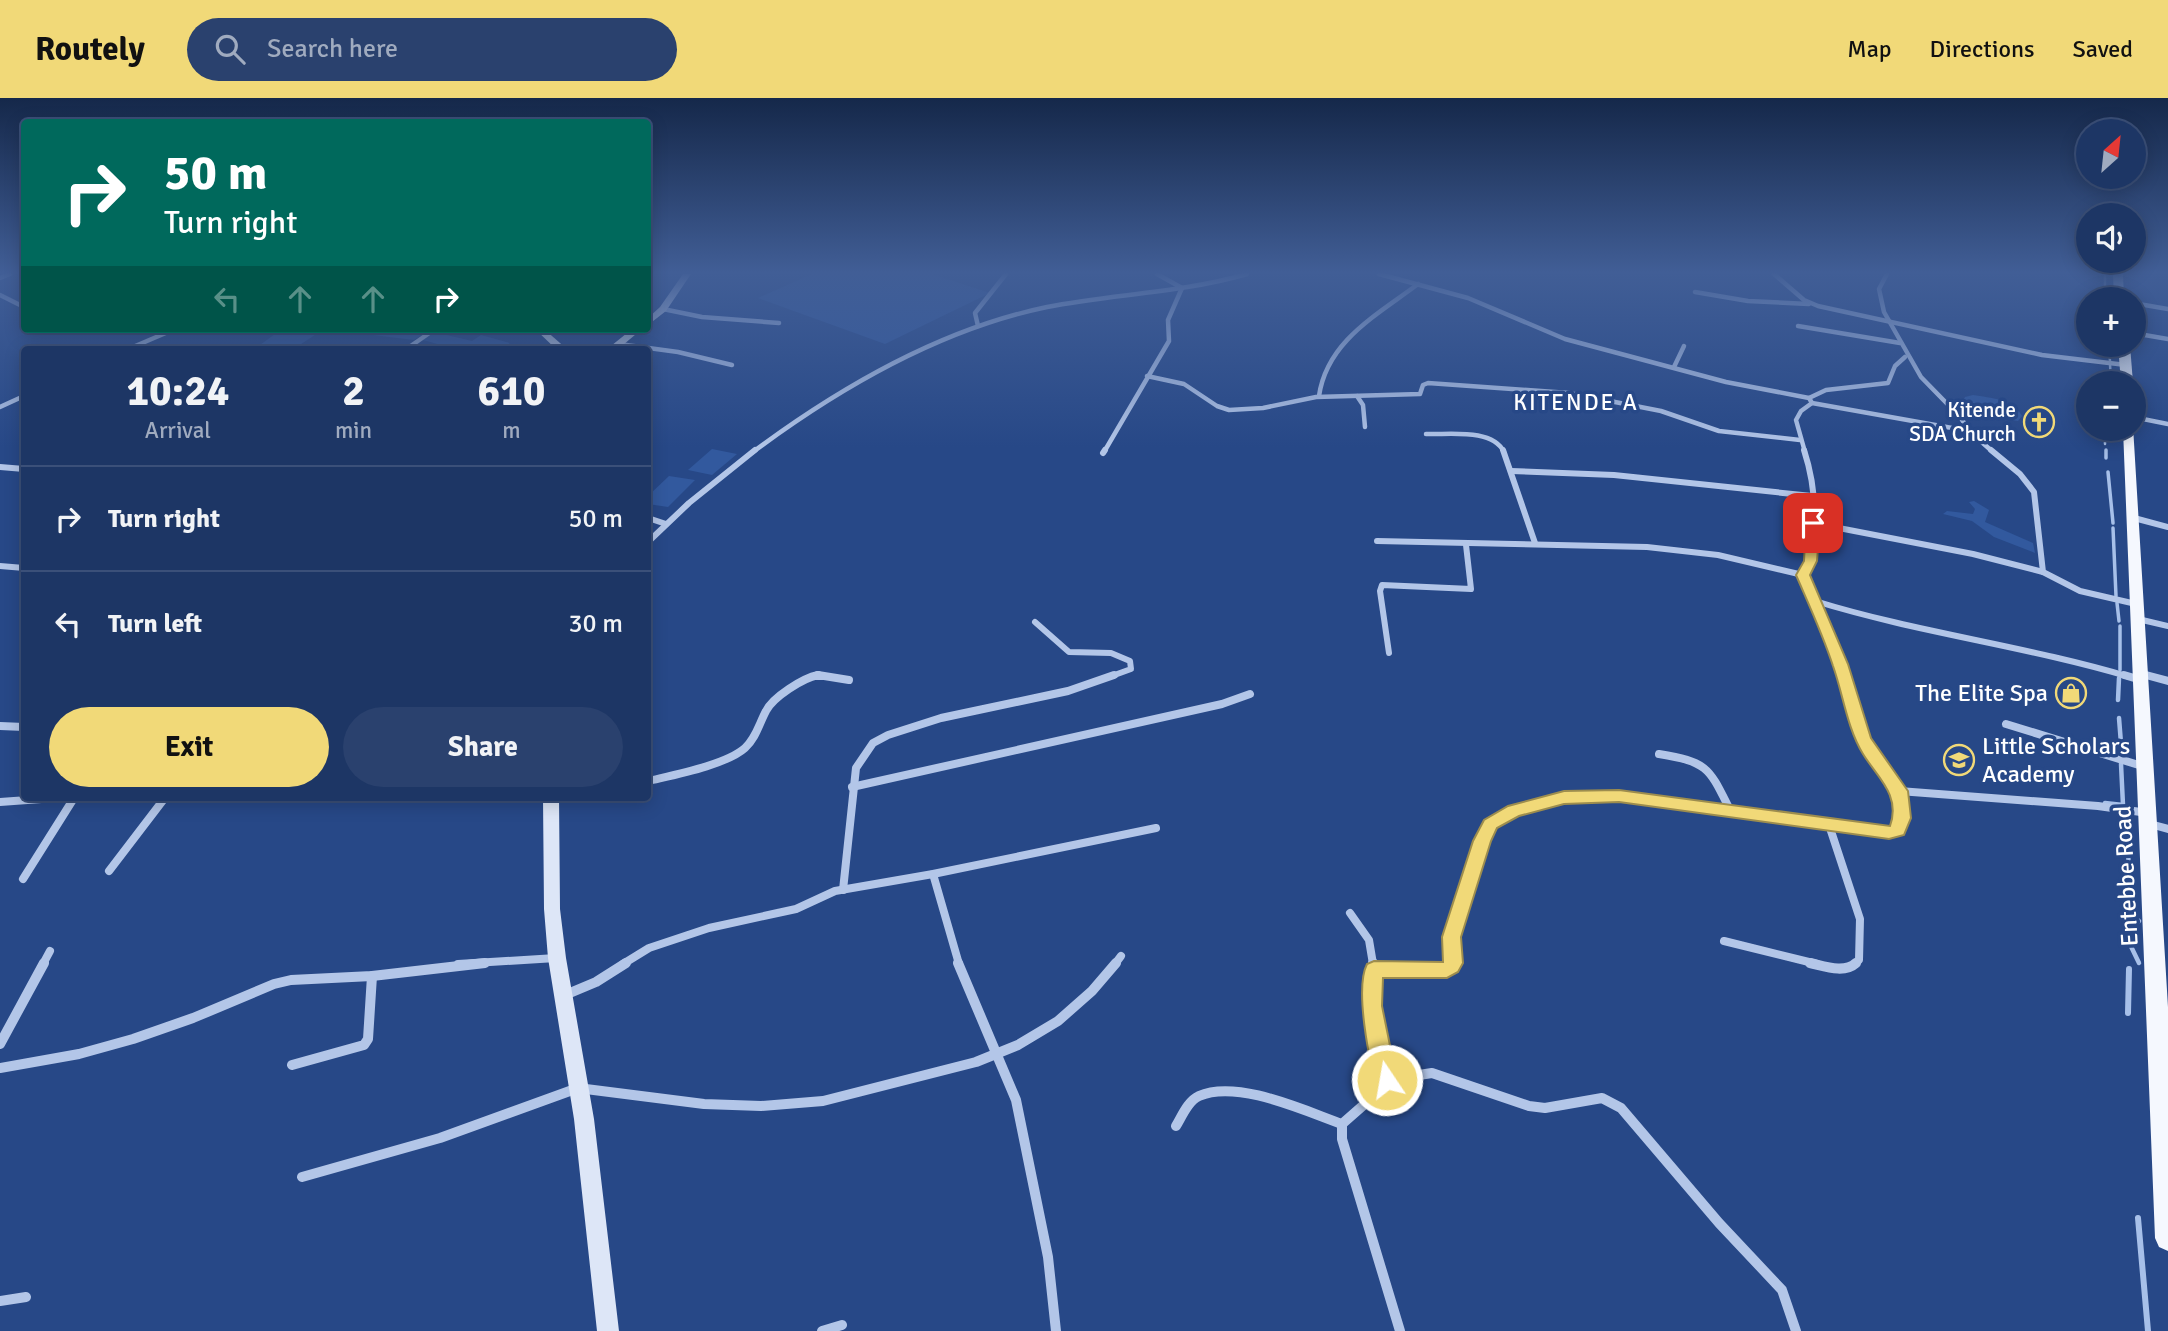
<!DOCTYPE html>
<meta charset="utf-8">
<style>
:root{--surface:#1d3665;--page:#2a416e;--text:#f1f3f6;--muted:#a0abbf;--line:#3b5079;--accent:#f1d978}
body{margin:0;font-family:Signika,sans-serif;background:var(--page);color:var(--text);height:100vh;display:flex;flex-direction:column;font-size:26px;white-space:nowrap}
*{box-sizing:border-box;margin:0}
p{font-size:23px;color:var(--muted)}
.icon{flex:none;width:38px;height:38px;fill:none;stroke:currentColor;stroke-width:2;stroke-linecap:round;stroke-linejoin:round}
.map{position:relative;flex:1;overflow:hidden}
.side{position:absolute;left:21px;top:248px;width:630px;height:455px;display:flex;flex-direction:column;background:var(--surface);border-radius:7px;box-shadow:0 4px 18px #0003,0 0 0 2px var(--line)}
.side>*{flex:none}
.top-card{position:absolute;left:21px;top:21px;width:630px;height:214px;border-radius:7px;box-shadow:0 4px 18px #0003,0 0 0 2px var(--line);background:#00695c;color:#fff;overflow:hidden}
.needle{width:46px;rotate:27deg}
.buttons{position:absolute;left:2076px;top:21px;display:grid;gap:14px}
.buttons a{display:grid;place-items:center;width:70px;height:70px;border-radius:50%;background:var(--surface);box-shadow:0 4px 18px #0003,0 0 0 2px var(--line);font-size:35px}
.pin{position:absolute;display:grid;place-items:center;width:60px;height:60px;color:#fff;margin:-30px;border-radius:14px;box-shadow:0 4px 10px #0006}
.me{position:absolute;width:77px;margin:-38px;rotate:348deg;stroke-linejoin:round;filter:drop-shadow(0 0 5px #0008)}
.turn{display:flex;align-items:center;gap:24px;height:147px;padding:0 28px;font-size:32px}
.turn .icon{width:91px;height:91px;stroke-width:2.5}
.turn b{display:block;font-size:49px;line-height:60px}
.lanes{display:flex;align-items:center;height:66px;padding:0 28px;background:#0003;justify-content:center;gap:35px;direction:ltr}
.lanes .off{opacity:.35}
.eta{display:flex;justify-content:space-evenly;align-items:center;height:119px;text-align:center}
.eta b{font-size:42px;font-weight:700;line-height:49px}
.action{display:flex;gap:14px;margin-top:auto;padding:14px 28px}
.action a{flex:1;height:80px;border-radius:42px;background:var(--accent);color:#111;font-size:28px;font-weight:700;line-height:80px;text-align:center}
.action a+a{background:var(--page);color:var(--text)}
ul{padding:0;list-style:none}
li{display:flex;align-items:center;gap:21px;height:105px;padding:0 28px;border-top:2px solid var(--line)}
li div{flex:1}
li b{display:block;font-size:26px}
li em{font-style:normal}
header{display:flex;align-items:center;gap:42px;box-sizing:border-box;height:98px;padding:0 35px;background:var(--accent);color:#111}
header strong{font-size:33px}
nav{display:flex;gap:38px;margin-inline-start:auto;font-size:24px}
.search{width:490px;height:63px;background:var(--page);display:flex;align-items:center;gap:18px;box-sizing:border-box;padding:0 24px;border-radius:38px;color:var(--muted);font-size:26px}
.map>svg:first-child{display:block}
.green{fill:#32599e}
.lines{fill:none;stroke-linecap:round;stroke-linejoin:round}
.stream-far3{stroke:#a7c0e9;stroke-width:2.5}
.stream-far2{stroke:#a7c0e9;stroke-width:3.5}
.stream-far1{stroke:#a7c0e9;stroke-width:4.5}
.stream{stroke:#a7c0e9;stroke-width:6}
.street-far3{stroke:#b3c6e8;stroke-width:4.5}
.street-far2{stroke:#b3c6e8;stroke-width:6}
.street-far1{stroke:#b3c6e8;stroke-width:8}
.street{stroke:#b3c6e8;stroke-width:10}
.secondary{fill:#dde6f7;fill-rule:evenodd}
.primary{fill:#f5f8fe;fill-rule:evenodd}
.route{fill:#f1d978;stroke:#9d8d4e;stroke-width:2}
.labels{text-anchor:middle;stroke-width:7;stroke-linejoin:round;paint-order:stroke}
.far-poi-label{font-size:21px;fill:#fff;stroke:#274887;text-anchor:end}
.far-quarter-label{font-size:23px;letter-spacing:2px;fill:#fff;stroke:#274887}
.poi-label{font-size:24px;fill:#fff;stroke:#274887;text-anchor:end}
.street-label{font-size:24px;fill:#fff;stroke:#274887}
</style>
<header>
<strong>Routely</strong>
<div class="search"><svg class="icon" aria-label="search" viewBox="0 0 24 24"><circle cx="10" cy="10" r="6"/><path d="M15 15l6 6"/></svg>Search here</div>
<nav><a>Map</a><a>Directions</a><a>Saved</a></nav>
</header>
<div class="map">
<svg width="2168" height="1233" viewBox="0 0 2168 1233">
<rect width="100%" height="100%" fill="#274887"/>
<g class="green">
<polygon points="812,176 932,176 990,195 885,246 758,200"/>
<polygon points="282,231 432,231 414,242 324,231 292,252 253,252"/>
<path d="M434,234l38,9 9,-6 29,8c-23,18 -62,3 -88,-3z"/>
<path d="M1973,297c18,3 40,4 49,21l-4,5 -35,-6 -21,-12 3,-6z"/>
<polygon points="712,351 737,356 712,377 688,372"/>
<polygon points="669,378 695,382 668,409 648,406 648,398"/>
<polygon points="1974,403 1989,412 1985,424 2033,445 2035,455 1994,439 1972,423 1943,416 1947,413 1973,416 1975,411 1969,404"/>
</g>
<g class="lines">
<g class="stream-far3">
<polyline points="2105,176 2105,201"/>
<polyline points="2109,253 2110,263"/>
<polyline points="2110,266 2111,285"/>
<polyline points="2094,331 2094,334"/>
<polyline points="2104,337 2105,331"/>
<polyline points="2105,342 2105,346"/>
</g>
<g class="stream-far2">
<polyline points="2106,352 2106,360"/>
<polyline points="2108,374 2113,425"/>
<polyline points="2113,430 2116,498"/>
<polyline points="2117,505 2119,523"/>
<polyline points="2120,528 2120,572"/>
</g>
<g class="stream-far1">
<polyline points="2118,602 2119,580"/>
<polyline points="2119,620 2122,658"/>
<polyline points="2105,705 2123,707 2121,666"/>
<polyline points="2122,715 2126,715 2131,812"/>
<polyline points="2139,823 2125,836 2139,865"/>
</g>
<g class="stream">
<polyline points="2128,915 2129,871"/>
<polyline points="2138,1120 2148,1233"/>
</g>
<g class="street-far3">
<polyline points="1379,176 1468,200 1565,241 1726,284 1809,300 1812,305 1969,333 1993,354"/>
<polyline points="1774,176 1804,202 1818,208 2042,257 2126,267"/>
<polyline points="1887,176 1879,191 1884,214 1921,279 1961,320 1969,333"/>
<polyline points="0,180 10,176"/>
<polyline points="1695,194 1748,203 1809,206"/>
<polyline points="0,197 24,209"/>
<polyline points="2133,205 2168,211"/>
<polyline points="663,211 702,219 779,225"/>
<polyline points="978,228 975,215 1006,176"/>
<polyline points="1798,228 1900,245"/>
<polyline points="2133,235 2168,241"/>
<polyline points="619,246 678,254 732,267"/>
<polyline points="126,252 175,231"/>
<polyline points="405,252 435,231"/>
<polyline points="1674,269 1684,248"/>
<polyline points="1147,278 1184,286 1217,308 1229,312 1263,310 1316,299 1420,296 1423,287 1428,285 1569,295 1661,313 1719,333 1800,342"/>
<path d="M1319,298c8,-55 58,-81 99,-112"/>
<polyline points="1357,298 1363,307 1365,329"/>
<polyline points="1809,300 1826,292 1888,285 1895,268 1905,259"/>
<polyline points="0,309 24,298"/>
<polyline points="2133,319 2168,326"/>
<path d="M1426,336c23,1 66,-6 78,18"/>
<path d="M753,354c86,-64 188,-123 294,-145 67,-13 134,-14 200,-33"/>
<polyline points="1104,354 1169,243 1168,222 1182,190 1157,176"/>
<polyline points="1805,354 1796,322 1801,313 1812,305"/>
</g>
<g class="street-far2">
<polyline points="1503,352 1535,445"/>
<path d="M1804,352c13,40 15,85 -1,125l32,73 9,29"/>
<polyline points="1991,352 2020,376 2034,394 2043,474 2080,493 2136,506"/>
<polyline points="1103,355 1105,352"/>
<polyline points="0,369 24,371"/>
<polyline points="1511,373 1614,377 1812,398"/>
<polyline points="648,420 666,426"/>
<polyline points="2134,420 2168,429"/>
<polyline points="1813,425 1973,456 2043,474"/>
<polyline points="1377,443 1647,449 1718,457 1803,477"/>
<polyline points="648,444 689,405 755,352"/>
<polyline points="0,468 24,470"/>
<path d="M1815,503c104,32 211,45 315,76"/>
<polyline points="2138,521 2168,528"/>
<polyline points="1035,524 1069,554 1111,555 1130,563 1131,571 1109,579"/>
<polyline points="1389,555 1380,493 1382,487 1471,491 1466,447"/>
<polyline points="2142,576 2152,579"/>
<polyline points="810,579 829,579"/>
</g>
<g class="street-far1">
<polyline points="818,577 849,582"/>
<polyline points="2124,577 2141,582"/>
<polyline points="2146,577 2168,583"/>
<polyline points="2006,626 2142,668"/>
<polyline points="0,628 24,629"/>
<path d="M1659,656c50,8 50,14 72,58"/>
<path d="M648,683c25,-6 78,-16 97,-33 11,-10 14,-24 21,-37 7,-14 37,-33 52,-36"/>
<polyline points="852,689 1222,606 1250,596"/>
<polyline points="1899,693 2098,708 2148,715"/>
<polyline points="147,700 235,700"/>
<polyline points="0,704 55,700"/>
<polyline points="2150,726 2168,731"/>
<polyline points="1829,727 1860,821 1859,862 1855,866"/>
<polyline points="109,773 164,701"/>
<polyline points="933,776 959,866"/>
<polyline points="23,781 74,700"/>
<polyline points="843,792 856,670 873,645 888,637 941,620 1068,593 1114,577"/>
<polyline points="1350,815 1369,842 1373,866"/>
<polyline points="1724,843 1817,866"/>
<polyline points="43,866 50,853"/>
<polyline points="458,866 556,860"/>
<polyline points="623,866 649,850 709,830 796,811 835,793 933,776 1156,730"/>
<polyline points="1115,866 1121,858"/>
<path d="M1452,866l-1,-27 8,-30 31,-83 37,-18 37,-8 55,-2 270,37 9,-3c15,-43 -20,-57 -35,-92 -8,-20 -13,-42 -20,-63"/>
</g>
<g class="street">
<polyline points="958,865 1016,1002 1048,1159 1056,1233"/>
<polyline points="1373,865 1372,918 1386,982 1383,990 1342,1026 1342,1041 1400,1233"/>
<path d="M1810,865c14,3 34,11 46,0"/>
<polyline points="1374,871 1447,872 1453,865"/>
<polyline points="565,897 596,884 626,865"/>
<polyline points="0,946 44,865"/>
<polyline points="292,967 364,947 368,941 372,878"/>
<polyline points="0,970 79,956 133,941 193,920 274,886 291,882 372,878 485,865"/>
<polyline points="1386,982 1432,975 1529,1008 1545,1010 1602,1000 1621,1010 1719,1125 1782,1192 1796,1233"/>
<path d="M1176,1028c6,-10 12,-25 23,-30 38,-17 106,15 143,28"/>
<polyline points="302,1079 440,1040 578,990 704,1006 761,1008 823,1003 976,964 1018,947 1058,923 1092,893 1116,865"/>
<polyline points="0,1203 26,1199"/>
<polyline points="822,1233 842,1227"/>
</g>
<g class="secondary">
<polygon points="683,176 691,176 666,213 648,227 648,220 660,209"/>
<polygon points="535,231 544,231 568,252 557,252"/>
<polygon points="632,231 642,231 617,252 606,252"/>
<polygon points="543,700 559,700 560,811 566,860 594,1021 619,1233 597,1233 574,1021 548,860 544,811"/>
</g>
<g class="primary">
<polygon points="2113,176 2123,176 2124,201 2114,201"/>
<polygon points="2118,247 2130,247 2133,285 2121,285"/>
<polygon points="2133,328 2168,909 2168,1153 2159,1149 2155,1140 2123,331 2133,331"/>
</g>
</g>
<linearGradient id="sky" x2="0" y2="1"><stop stop-color="#15284a"/><stop offset="0.5" stop-color="#415e96"/><stop offset="1" stop-color="#415e96" stop-opacity="0"/></linearGradient>
<rect width="2168" height="349" fill="url(#sky)"/>
<path class="route" d="M1813,421l7,4 -3,38 -7,14 38,89 23,74 37,53 3,27 -7,17 -15,4 -270,-37 -55,2 -45,12 -22,12 -6,13 -30,96 2,26 -5,9 -11,6h-64l-1,28 15,74 -3,7 -7,3 -8,-3c-11,-24 -24,-100 -12,-123l7,-3 69,1 -1,-25 31,-96 11,-21 24,-14 56,-15 55,-1 271,36c11,-31 -13,-49 -27,-72 -16,-26 -20,-60 -30,-88 -10,-31 -24,-61 -37,-91l8,-14 2,-38z"/>
<defs>
<g id="church-ring" transform="scale(1.575)"><circle r="9.5" fill="#274887" stroke="#f1d978" stroke-width="1.5"/><path d="M-1.2-6h2.4v3.5h3.3v2.4h-3.3V6h-2.4V-.1h-3.3v-2.4h3.3Z" fill="#f1d978"/></g>
<g id="shop-ring" transform="scale(1.575)"><circle r="9.5" fill="#274887" stroke="#f1d978" stroke-width="1.5"/><path d="M-5-2.5h2.3a2.7 3.5 0 0 1 5.4 0H5L5.5 6h-11ZM-1.5-2.5h3a1.5 2.3 0 0 0-3 0Z" fill="#f1d978"/></g>
<g id="school-ring" transform="scale(1.575)"><circle r="9.5" fill="#274887" stroke="#f1d978" stroke-width="1.5"/><path d="M0-5L7-2L0 1L-7-2ZM-4 1L0 2.5L4 1V4Q0 6-4 4Z" fill="#f1d978"/></g>
</defs>
<g fill-rule="evenodd">
<use href="#church-ring" x="2039" y="324"/>
<use href="#shop-ring" x="2071" y="595"/>
<use href="#school-ring" x="1959" y="662"/>
</g>
<g class="labels">
<g class="far-poi-label">
<text x="2016" y="319">Kitende<tspan x="2016" dy="24">SDA Church</tspan></text>
</g>
<g class="far-quarter-label">
<text x="1576" y="312">KITENDE A</text>
</g>
<g class="poi-label">
<text x="2048" y="603">The Elite Spa</text>
<text x="1982" y="656" text-anchor="start">Little Scholars<tspan x="1982" dy="28">Academy</tspan></text>
</g>
<g class="street-label">
<text transform="translate(2126 778) rotate(-93)" y="8">Entebbe Road</text>
</g>
</g>
</svg>
<div class="buttons">
<a><svg class="needle" viewBox="-14 -14 28 28"><path d="M0-13l5 13h-10z" fill="#e53935"/><path d="M0 13l5-13h-10z" fill="#a0abbf"/></svg></a>
<a><svg class="icon" aria-label="sound" viewBox="0 0 24 24"><path d="M4 9h4l5-4v14l-5-4H4zM17 9q2 3 0 6"/></svg></a>
<a>+</a>
<a>−</a>
</div>
<div class="pin" style="left:1813px;top:425px;background:#d93025"><svg class="icon" aria-label="arrive" viewBox="0 0 24 24"><path d="M6 21V4h12l-3 4 3 4H6"/></svg></div>
<svg class="me" style="left:1387px;top:982px" viewBox="-20 -20 40 40"><circle r="17" fill="#f1d978" stroke="#fff" stroke-width="3"/><path d="M0-11L8 9 0 5-8 9z" fill="#fff"/></svg>
<div class="top-card">
<div class="turn"><svg class="icon" aria-label="right" viewBox="0 0 24 24"><path d="M7 20v-9h11M14 6l5 5-5 5"/></svg><div><b>50 m</b>Turn right</div></div>
<div class="lanes"><svg class="icon off" aria-label="left" viewBox="0 0 24 24"><path d="M17 20v-9H6M10 6l-5 5 5 5"/></svg><svg class="icon off" aria-label="ahead" viewBox="0 0 24 24"><path d="M12 20V5M6 11l6-6 6 6"/></svg><svg class="icon off" aria-label="ahead" viewBox="0 0 24 24"><path d="M12 20V5M6 11l6-6 6 6"/></svg><svg class="icon" aria-label="right" viewBox="0 0 24 24"><path d="M7 20v-9h11M14 6l5 5-5 5"/></svg></div>
</div>
<section class="side">
<div class="eta">
<div><b>10:24</b><p>Arrival</p></div>
<div><b>2</b><p>min</p></div>
<div><b>610</b><p>m</p></div>
</div>
<ul>
<li><svg class="icon" aria-label="right" viewBox="0 0 24 24"><path d="M7 20v-9h11M14 6l5 5-5 5"/></svg><div><b>Turn right</b></div><em>50 m</em></li>
<li><svg class="icon" aria-label="left" viewBox="0 0 24 24"><path d="M17 20v-9H6M10 6l-5 5 5 5"/></svg><div><b>Turn left</b></div><em>30 m</em></li>
</ul>
<div class="action"><a>Exit</a><a>Share</a></div>
</section>
</div>
